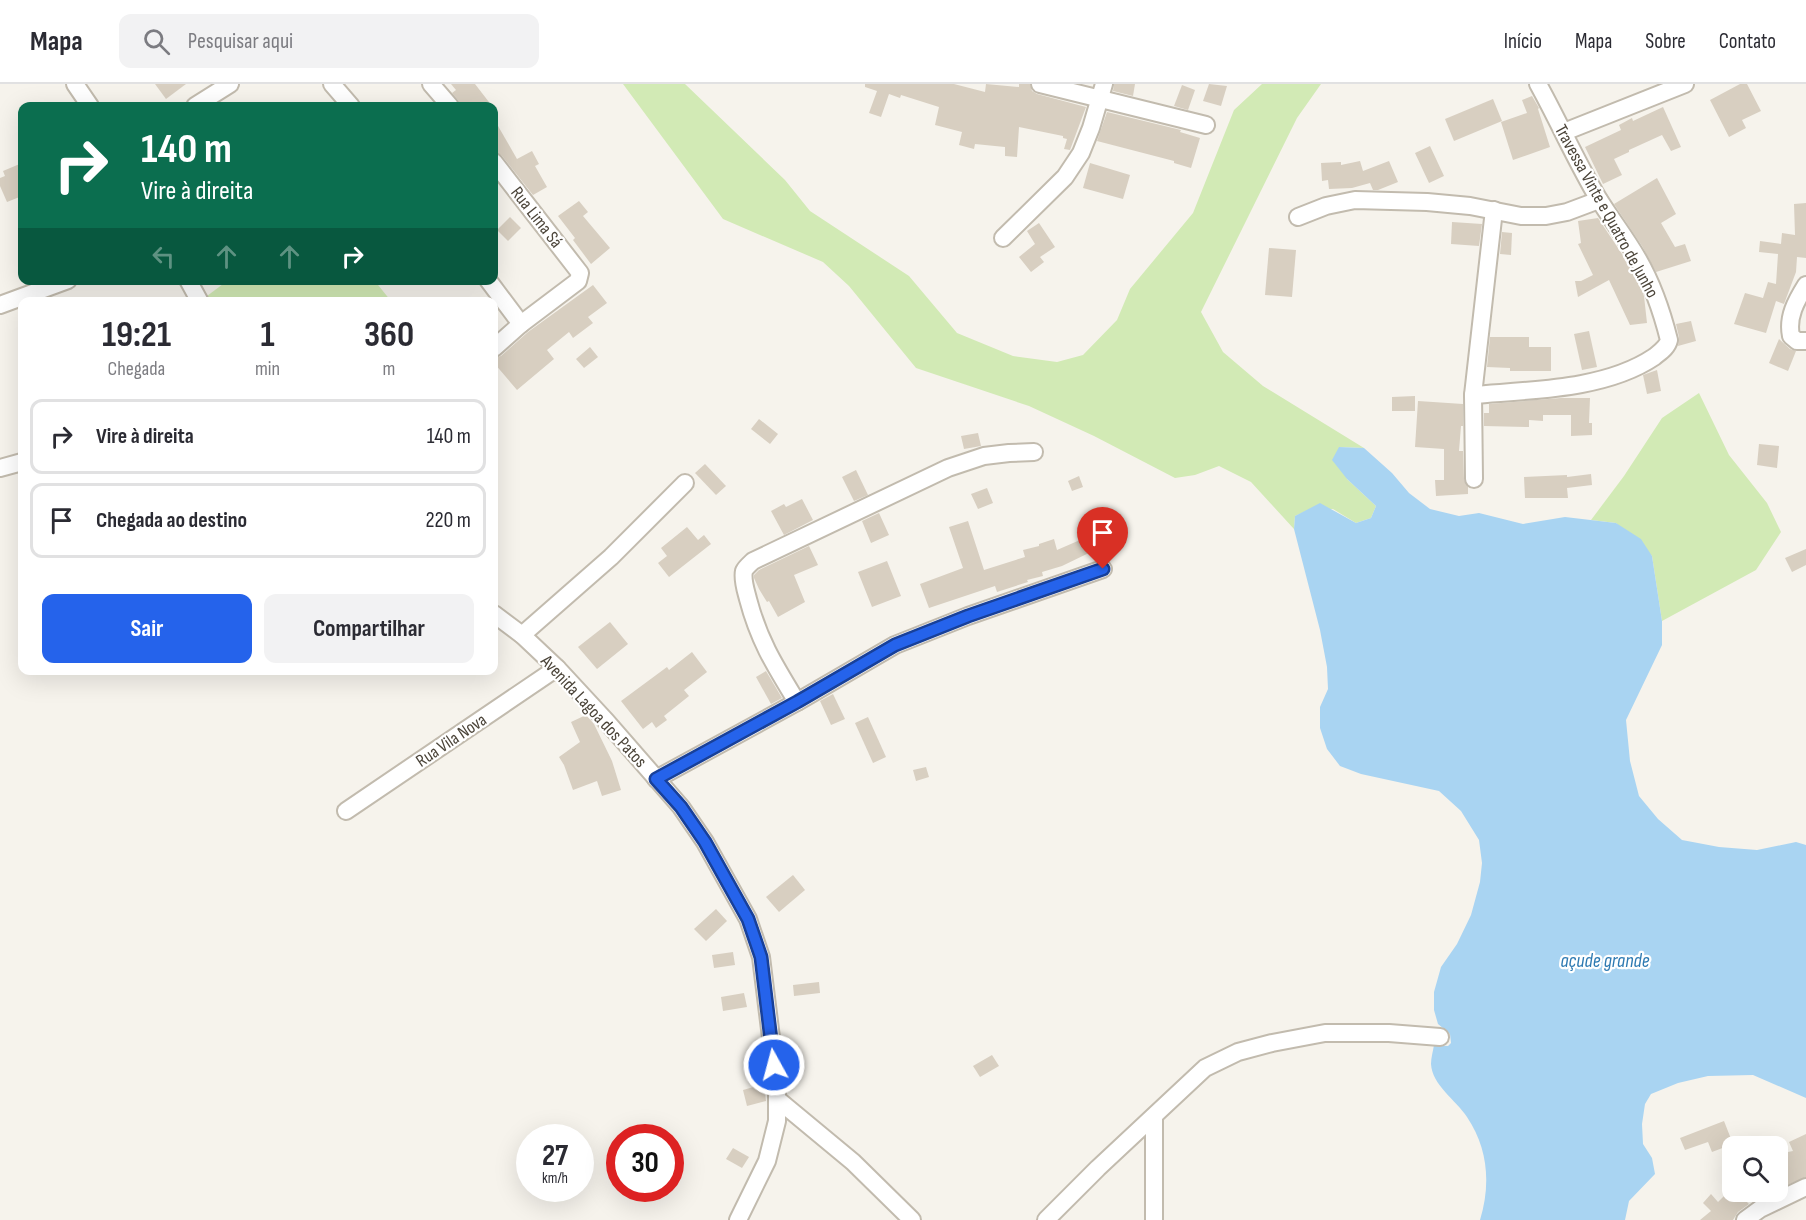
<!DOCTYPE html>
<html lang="pt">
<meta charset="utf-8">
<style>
:root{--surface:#fff;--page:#f2f2f3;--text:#2b2b33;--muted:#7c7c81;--line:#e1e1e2;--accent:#2563eb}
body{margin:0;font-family:"Sofia Sans Condensed",sans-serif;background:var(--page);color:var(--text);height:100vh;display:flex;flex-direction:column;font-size:22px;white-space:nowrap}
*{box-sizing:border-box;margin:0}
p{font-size:20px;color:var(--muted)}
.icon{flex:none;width:33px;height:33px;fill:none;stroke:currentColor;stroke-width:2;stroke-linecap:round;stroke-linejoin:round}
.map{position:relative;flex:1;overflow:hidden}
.sheet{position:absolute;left:18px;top:213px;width:480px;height:378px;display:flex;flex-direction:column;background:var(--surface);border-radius:12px;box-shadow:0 6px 24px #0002}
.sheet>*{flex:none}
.hud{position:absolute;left:18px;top:18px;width:480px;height:183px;border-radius:12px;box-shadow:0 6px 24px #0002;background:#0b6e4f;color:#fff;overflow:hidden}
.controls{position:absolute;left:1722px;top:1052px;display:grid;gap:12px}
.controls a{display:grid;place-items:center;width:66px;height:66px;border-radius:12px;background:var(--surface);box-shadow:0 6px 24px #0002;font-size:30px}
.speed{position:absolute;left:516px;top:1040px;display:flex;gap:12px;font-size:30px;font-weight:700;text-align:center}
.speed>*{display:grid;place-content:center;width:78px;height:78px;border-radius:50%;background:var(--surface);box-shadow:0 6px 24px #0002;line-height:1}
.speed small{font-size:15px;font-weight:400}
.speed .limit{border:9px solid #d22;background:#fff;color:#111}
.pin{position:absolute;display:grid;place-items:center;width:51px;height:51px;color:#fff;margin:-62px -26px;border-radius:50% 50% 50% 0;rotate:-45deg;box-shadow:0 0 6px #0007}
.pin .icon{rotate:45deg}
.me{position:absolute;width:66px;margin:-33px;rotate:353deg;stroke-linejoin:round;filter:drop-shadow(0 0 4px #0008)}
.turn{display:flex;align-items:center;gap:21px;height:126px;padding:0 24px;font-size:27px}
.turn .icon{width:78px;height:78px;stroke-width:2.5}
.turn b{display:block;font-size:42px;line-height:51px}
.lanes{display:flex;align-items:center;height:57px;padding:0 24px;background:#0003;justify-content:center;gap:30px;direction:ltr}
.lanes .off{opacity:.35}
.eta{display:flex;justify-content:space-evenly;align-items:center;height:102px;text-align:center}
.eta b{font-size:36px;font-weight:700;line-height:42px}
.button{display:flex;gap:12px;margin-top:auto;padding:12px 24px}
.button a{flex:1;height:69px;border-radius:12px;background:var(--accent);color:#fff;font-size:24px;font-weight:700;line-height:69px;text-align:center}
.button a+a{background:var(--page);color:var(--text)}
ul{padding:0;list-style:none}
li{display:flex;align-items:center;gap:18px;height:75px;margin:0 12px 9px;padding:0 12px;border:3px solid var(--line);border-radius:12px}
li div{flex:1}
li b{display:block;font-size:22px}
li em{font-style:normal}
header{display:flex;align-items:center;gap:36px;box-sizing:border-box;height:84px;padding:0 30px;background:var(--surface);border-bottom:2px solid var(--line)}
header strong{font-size:28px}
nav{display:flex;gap:33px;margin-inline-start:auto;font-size:21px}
.search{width:420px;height:54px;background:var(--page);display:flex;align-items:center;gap:15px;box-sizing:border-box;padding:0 21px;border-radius:12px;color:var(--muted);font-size:22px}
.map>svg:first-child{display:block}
.green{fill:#d2eab5}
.water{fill:#a9d4f2}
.building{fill:#d8cfc1}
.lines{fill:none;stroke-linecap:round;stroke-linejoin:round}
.minor-casing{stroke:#c2bbae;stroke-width:20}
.minor{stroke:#fff;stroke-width:16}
.route-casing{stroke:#184099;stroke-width:15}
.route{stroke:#2563eb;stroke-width:10}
.labels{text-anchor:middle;stroke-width:4.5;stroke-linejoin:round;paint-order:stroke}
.street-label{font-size:18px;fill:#4b4439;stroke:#fff}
.water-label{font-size:20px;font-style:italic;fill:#2e7ab2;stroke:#fff}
</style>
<header>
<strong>Mapa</strong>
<div class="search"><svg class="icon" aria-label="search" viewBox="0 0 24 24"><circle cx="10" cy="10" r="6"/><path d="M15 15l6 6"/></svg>Pesquisar aqui</div>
<nav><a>Início</a><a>Mapa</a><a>Sobre</a><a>Contato</a></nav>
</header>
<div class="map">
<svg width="1806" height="1136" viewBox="0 0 1806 1136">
<rect width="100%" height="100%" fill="#f6f3ec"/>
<g class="green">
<polygon points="623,0 685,0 785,96 810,127 909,192 957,249 1013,272 1057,278 1083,271 1117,236 1130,205 1193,129 1234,26 1262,0 1321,0 1297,34 1201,228 1223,268 1263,302 1364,364 1339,363 1347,395 1376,422 1371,434 1356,439 1333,425 1306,427 1295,432 1294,445 1251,398 1219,382 1195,391 1175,394 1094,352 1029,322 916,284 849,202 823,178 723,135"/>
<polygon points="374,196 391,217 211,218 207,212 227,197"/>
<polygon points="1699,309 1729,371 1767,419 1781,448 1756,486 1662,537 1652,472 1616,439 1591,436 1624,392 1662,334"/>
</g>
<path class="water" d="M1339,363l25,1 28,25 17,20 21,16 29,7 20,-3 44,11 42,-7 51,6 25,16 11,17 10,65v24l-36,75 4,41 9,35 19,23 24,21 37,7 38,3 39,-8 10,3v253l-53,-23 -45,1 -30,7 -27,11 -6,10 -3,20 1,20 9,14 3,16 -26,27 -4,19h-145c11,-36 8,-72 -13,-103 -11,-17 -35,-32 -36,-53 0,-6 2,-13 3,-19l14,1 3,-3 -1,-9 -12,-10 -4,-14v-18l7,-25 16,-23 14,-29 9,-33 2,-19 -3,-23 -18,-29 -22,-20 -78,-17 -21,-8 -13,-17 -7,-21v-21l8,-18 -1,-22 -7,-37 -26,-101 1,-13 25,-13 36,20 15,-5 5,-12 -29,-27 -15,-19z"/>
<g class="building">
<polygon points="155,0 186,0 166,15"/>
<polygon points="451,0 475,0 492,22 460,22 458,16 452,9 456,6"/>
<polygon points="865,0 954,0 985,8 986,0 1019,3 1019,0 1030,0 1032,7 1037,10 1086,23 1070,66 1064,65 1067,55 1063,54 1063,52 1019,43 1017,73 1005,72 1005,63 975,60 974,65 959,61 962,48 935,41 939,23 901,11 900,14 889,10 881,33 869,29 877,7 865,3"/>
<polygon points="1114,0 1135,0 1133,12 1113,7"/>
<polygon points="1209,0 1227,2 1221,22 1203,17"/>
<polygon points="1740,0 1747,0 1761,27 1742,36 1746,44 1729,53 1710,16"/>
<polygon points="1182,1 1195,6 1188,26 1174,22"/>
<polygon points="1532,12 1539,24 1538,25 1550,63 1513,76 1501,38 1527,29 1522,16"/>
<polygon points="1493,15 1502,37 1454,57 1445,35"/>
<polygon points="1663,23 1681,63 1671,67 1662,51 1629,66 1629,68 1614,75 1622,91 1603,100 1585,63 1621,46 1619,41 1632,34 1633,37"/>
<polygon points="1107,28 1181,46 1180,48 1200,54 1191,84 1174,79 1174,77 1097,57"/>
<polygon points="494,35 517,75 532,67 539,80 535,82 547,103 533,111 502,72 494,68"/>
<polygon points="1430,62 1444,92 1429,99 1415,69"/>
<polygon points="1360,77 1363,87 1389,77 1398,98 1378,106 1373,106 1370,99 1352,104 1329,105 1328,96 1322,97 1321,79 1341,78 1341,81"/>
<polygon points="22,79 22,112 7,118 0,102 0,94 5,92 3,87"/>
<polygon points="1090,79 1130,91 1123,115 1083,104"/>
<polygon points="1657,94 1676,130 1661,139 1675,163 1685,160 1691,177 1656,188 1642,162 1614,120"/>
<polygon points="579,117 588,128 583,132 610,164 591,180 573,156 575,154 558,132"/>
<polygon points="1806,119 1806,174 1797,173 1796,188 1784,220 1776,217 1766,249 1734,240 1745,209 1763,214 1768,198 1776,200 1778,170 1759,168 1760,157 1781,160 1782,149 1795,151 1794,120"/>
<polygon points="510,133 521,144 508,157 497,146"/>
<polygon points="1598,134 1624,173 1639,199 1644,212 1647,239 1630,241 1609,196 1578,213 1575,197 1581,197 1593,191 1578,160 1581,159 1578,137"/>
<polygon points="1452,138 1482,140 1479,162 1451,160"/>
<polygon points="1039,139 1055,163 1040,173 1044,178 1031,188 1019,173 1035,160 1027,147"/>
<polygon points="1502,148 1512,149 1511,171 1500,170"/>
<polygon points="1269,164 1296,166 1292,213 1265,211"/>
<polygon points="593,201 607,219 588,233 593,239 573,254 569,248 547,266 554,275 517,306 494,279 494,274 501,272 528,248"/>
<polygon points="1691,237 1696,257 1678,262 1679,253 1676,240"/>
<polygon points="1589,247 1597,283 1582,286 1574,250"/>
<polygon points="1490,253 1529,253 1529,263 1551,263 1551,287 1510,287 1510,284 1487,283"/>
<polygon points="1779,255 1790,265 1796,267 1788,287 1769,279"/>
<polygon points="590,263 598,273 584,284 576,275"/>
<polygon points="1657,286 1661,307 1647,310 1643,291"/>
<polygon points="1415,312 1415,327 1392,327 1392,313"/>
<polygon points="1561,314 1590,314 1589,339 1592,339 1592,351 1571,352 1571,331 1543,331 1543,337 1529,336 1529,343 1484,342 1484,329 1489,329 1489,320"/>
<polygon points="1418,317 1463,320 1463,342 1461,342 1459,367 1463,367 1464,395 1468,403 1468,410 1436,412 1435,396 1444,396 1444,365 1415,363"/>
<polygon points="759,335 778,350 770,360 751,345"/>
<polygon points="978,349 981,362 964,365 961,352"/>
<polygon points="1759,360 1779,362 1777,384 1757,381"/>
<polygon points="705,380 726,402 716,411 695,389"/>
<polygon points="856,386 868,411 854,417 842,393"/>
<polygon points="1591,390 1592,401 1567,404 1568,414 1525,414 1524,393 1567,391 1567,393"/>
<polygon points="1079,392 1083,403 1072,407 1068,397"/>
<polygon points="987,404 993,419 978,425 971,410"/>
<polygon points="802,415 813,436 784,451 771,427 784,420 786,423"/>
<polygon points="879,429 889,451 871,459 862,437"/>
<polygon points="968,437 984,486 1025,473 1023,466 1039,462 1039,460 1054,455 1057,466 1103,446 1112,467 1096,474 1093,467 1062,482 1042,488 1043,492 1027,496 1028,498 997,508 995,502 929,524 920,500 963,484 949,443"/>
<polygon points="687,443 698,456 704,451 711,460 669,493 658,479 667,472 661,464"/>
<polygon points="809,462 818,481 794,491 805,518 778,533 769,517 767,518 759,505 754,494 754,491 759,486"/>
<polygon points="1806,465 1806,481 1792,488 1785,474"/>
<polygon points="887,477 901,512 872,523 858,488"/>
<polygon points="610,538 628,560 597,585 578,563"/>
<polygon points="692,568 707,588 684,606 689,612 664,632 667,636 656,644 652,638 643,645 621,617 667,583 669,586"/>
<polygon points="766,587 782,614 771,620 756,593"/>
<polygon points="833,610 845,635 831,641 820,617"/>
<polygon points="586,631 594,640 612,677 621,706 602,712 597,697 573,706 564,681 559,673 580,658 571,638"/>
<polygon points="868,633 886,673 873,679 855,639"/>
<polygon points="926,683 929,693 916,697 913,686"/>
<polygon points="793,791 805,806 779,828 766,813"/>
<polygon points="716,825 727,837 706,857 694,845"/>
<polygon points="733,868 735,881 714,884 712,871"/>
<polygon points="819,898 820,909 794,912 793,901"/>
<polygon points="744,909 747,923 723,927 721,913"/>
<polygon points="992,971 999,982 980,993 973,982"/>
<polygon points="764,1000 766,1017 747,1022 743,1006"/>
<polygon points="1724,1037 1733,1060 1712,1068 1708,1058 1685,1066 1680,1054"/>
<polygon points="1806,1050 1806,1093 1778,1105 1778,1070 1793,1067 1789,1058"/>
<polygon points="733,1064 749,1073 742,1084 726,1075"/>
<polygon points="1729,1107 1768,1107 1746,1117 1749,1120 1738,1128 1733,1136 1700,1136 1711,1127 1703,1119 1711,1110 1718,1118"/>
</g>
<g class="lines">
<g class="minor-casing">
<g id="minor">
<polyline points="75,0 90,22"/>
<polyline points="332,0 351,22"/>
<polyline points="431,0 450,22"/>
<polyline points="1040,0 1206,41"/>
<polyline points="195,22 230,0"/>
<polyline points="1564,48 1685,0"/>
<polyline points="494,78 580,189 578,197 521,240 494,264"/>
<polyline points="1298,133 1326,122 1355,116 1427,118 1470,122 1521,132 1546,132 1567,128 1599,116"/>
<polyline points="1003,154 1065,93 1081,69 1091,44 1104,0"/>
<polyline points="188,196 200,218"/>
<polyline points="488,196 521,240"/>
<path d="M1806,201c-10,16 -19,32 -15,51l6,5h9"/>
<polyline points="0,221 68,196"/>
<path d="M1473,311c57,-5 132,-5 181,-38 6,-5 13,-9 15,-17 -7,-28 -16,-55 -31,-81 -12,-21 -27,-40 -40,-61 -22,-37 -39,-76 -60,-114"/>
<polyline points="0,384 22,378"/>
<polyline points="1474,395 1473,311 1494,126"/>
<polyline points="494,530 522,551 557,584 607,638 681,723 705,758 748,835 761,873 777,1002 777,1037 767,1077 738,1136"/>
<polyline points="522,551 611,473 685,399"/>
<path d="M797,618c-22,-36 -38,-61 -49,-103 -2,-8 -6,-19 -4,-28 2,-4 6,-7 9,-10l195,-93 36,-12 25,-3 25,-1"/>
<polyline points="656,695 797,618 895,561 968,532 1103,485"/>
<polyline points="346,727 557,584"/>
<polyline points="777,1015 853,1078 912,1136"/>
<polyline points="1154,1033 1154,1136"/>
<polyline points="1046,1136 1098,1084 1205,984 1238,968 1272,959 1325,949 1389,949 1440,953"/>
<polyline points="1745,1136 1760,1125 1806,1103"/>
</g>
</g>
<use href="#minor" class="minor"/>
</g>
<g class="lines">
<g class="route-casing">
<polyline id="route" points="774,981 761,873 748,835 705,758 681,723 656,695 797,618 895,561 968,532 1103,485"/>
</g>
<use href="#route" class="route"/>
</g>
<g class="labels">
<g class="street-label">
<text transform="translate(1607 127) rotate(61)" y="6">Travessa Vinte e Quatro de Junho</text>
<text transform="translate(537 133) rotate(52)" y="6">Rua Lima Sá</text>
<text transform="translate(594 627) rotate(47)" y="6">Avenida Lagoa dos Patos</text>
<text transform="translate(451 656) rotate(-34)" y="6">Rua Vila Nova</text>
</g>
<g class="water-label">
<text x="1605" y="883">açude grande</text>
</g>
</g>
</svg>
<div class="controls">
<a><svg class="icon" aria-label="search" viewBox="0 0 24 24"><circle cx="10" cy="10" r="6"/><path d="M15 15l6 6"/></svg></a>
</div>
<div class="speed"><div>27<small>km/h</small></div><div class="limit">30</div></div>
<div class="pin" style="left:1103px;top:485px;background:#d93025"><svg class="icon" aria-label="arrive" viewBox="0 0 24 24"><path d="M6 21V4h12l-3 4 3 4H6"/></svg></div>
<svg class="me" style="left:774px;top:981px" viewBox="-20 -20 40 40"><circle r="17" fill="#2563eb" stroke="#fff" stroke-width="3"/><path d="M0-11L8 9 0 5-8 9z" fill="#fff"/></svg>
<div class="hud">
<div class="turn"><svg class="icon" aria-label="right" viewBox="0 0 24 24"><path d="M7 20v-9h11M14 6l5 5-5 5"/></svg><div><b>140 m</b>Vire à direita</div></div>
<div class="lanes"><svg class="icon off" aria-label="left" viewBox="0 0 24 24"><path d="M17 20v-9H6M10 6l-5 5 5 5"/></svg><svg class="icon off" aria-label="ahead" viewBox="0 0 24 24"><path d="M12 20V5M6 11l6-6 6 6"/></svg><svg class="icon off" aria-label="ahead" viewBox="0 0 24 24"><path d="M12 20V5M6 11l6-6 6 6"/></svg><svg class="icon" aria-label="right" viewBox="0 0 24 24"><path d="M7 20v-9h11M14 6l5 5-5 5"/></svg></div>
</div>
<section class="sheet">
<div class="eta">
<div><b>19:21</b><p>Chegada</p></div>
<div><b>1</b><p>min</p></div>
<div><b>360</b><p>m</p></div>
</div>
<ul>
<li><svg class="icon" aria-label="right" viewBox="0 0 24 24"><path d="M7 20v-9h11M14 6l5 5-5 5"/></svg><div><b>Vire à direita</b></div><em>140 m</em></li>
<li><svg class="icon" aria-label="arrive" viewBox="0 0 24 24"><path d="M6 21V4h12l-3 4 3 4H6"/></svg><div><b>Chegada ao destino</b></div><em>220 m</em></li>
</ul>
<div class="button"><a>Sair</a><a>Compartilhar</a></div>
</section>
</div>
